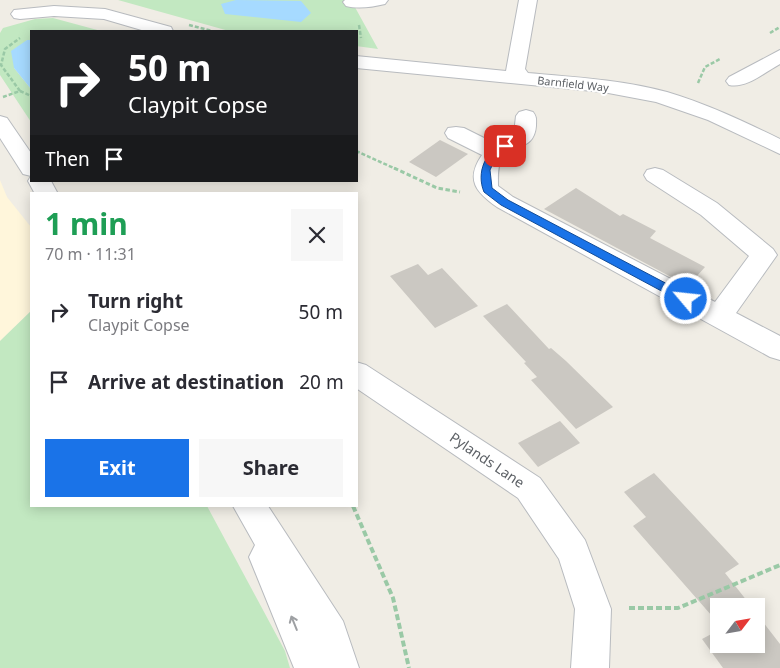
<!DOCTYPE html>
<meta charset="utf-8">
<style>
:root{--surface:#fff;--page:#f7f7f7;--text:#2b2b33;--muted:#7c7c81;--accent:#1a73e8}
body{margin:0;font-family:"Noto Sans",sans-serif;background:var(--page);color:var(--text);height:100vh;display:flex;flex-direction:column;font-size:19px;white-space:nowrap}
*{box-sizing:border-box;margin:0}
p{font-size:16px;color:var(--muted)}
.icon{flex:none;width:28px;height:28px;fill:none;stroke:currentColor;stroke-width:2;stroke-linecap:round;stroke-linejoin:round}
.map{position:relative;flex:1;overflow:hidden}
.side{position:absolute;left:30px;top:192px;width:328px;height:315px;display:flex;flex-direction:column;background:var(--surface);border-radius:0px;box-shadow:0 2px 12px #0003}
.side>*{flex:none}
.hud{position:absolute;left:30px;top:30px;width:328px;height:152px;border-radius:0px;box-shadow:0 2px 12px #0003;background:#202124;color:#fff;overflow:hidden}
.needle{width:32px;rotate:59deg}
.tools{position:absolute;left:710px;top:598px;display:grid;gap:10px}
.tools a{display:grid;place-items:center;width:55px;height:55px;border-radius:0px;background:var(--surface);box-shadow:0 2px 12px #0003;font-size:25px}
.pin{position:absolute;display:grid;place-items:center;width:42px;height:42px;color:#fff;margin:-21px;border-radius:10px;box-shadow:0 2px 8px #0006}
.me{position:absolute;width:55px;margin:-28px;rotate:298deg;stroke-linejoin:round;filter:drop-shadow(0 0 4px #0008)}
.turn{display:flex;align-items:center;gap:18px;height:105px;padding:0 15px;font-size:22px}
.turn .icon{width:65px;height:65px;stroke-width:2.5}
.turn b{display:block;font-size:35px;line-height:42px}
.then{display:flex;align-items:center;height:48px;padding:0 15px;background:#0003;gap:10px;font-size:19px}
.round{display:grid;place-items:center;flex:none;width:52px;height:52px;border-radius:0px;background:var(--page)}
.summary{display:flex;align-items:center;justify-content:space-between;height:85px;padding:0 15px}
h1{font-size:30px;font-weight:700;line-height:38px;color:#1e9e55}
.button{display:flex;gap:10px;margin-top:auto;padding:10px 15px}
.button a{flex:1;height:58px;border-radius:0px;background:var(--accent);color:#fff;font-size:20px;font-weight:700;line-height:58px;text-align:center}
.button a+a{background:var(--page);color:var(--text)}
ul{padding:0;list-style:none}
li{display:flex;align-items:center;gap:15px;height:70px;padding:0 15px}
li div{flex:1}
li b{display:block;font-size:19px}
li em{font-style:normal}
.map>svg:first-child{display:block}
.commercial{fill:#fff6db}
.green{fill:#c2e8c1}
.water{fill:#a6daff}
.building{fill:#cbc8c2}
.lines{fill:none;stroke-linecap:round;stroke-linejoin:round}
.minor-casing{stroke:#b8bbbf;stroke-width:2}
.path-far2{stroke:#9ac9a6;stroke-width:2.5;stroke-dasharray:4 2;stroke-linecap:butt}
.path-far1{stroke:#9ac9a6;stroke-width:3;stroke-dasharray:4.5 2.5;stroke-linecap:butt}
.path{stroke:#9ac9a6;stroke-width:4;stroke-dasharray:6 3;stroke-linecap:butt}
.minor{fill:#fff;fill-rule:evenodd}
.oneway{stroke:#9ea0a3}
.route{fill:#1a73e8;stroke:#114b97}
.labels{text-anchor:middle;stroke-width:4;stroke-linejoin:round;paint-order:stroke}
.far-street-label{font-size:11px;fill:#5d6166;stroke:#fff}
.street-label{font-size:14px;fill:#5d6166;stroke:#fff}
</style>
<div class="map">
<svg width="780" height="668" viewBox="0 0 780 668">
<rect width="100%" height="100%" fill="#f0ede5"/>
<polygon class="commercial" points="0,180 7,197 31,227 31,311 0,341"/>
<g class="green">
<polygon points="118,0 351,0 378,49 356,46 356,31 229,31"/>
<polygon points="53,18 101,31 31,31 31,40 27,40 14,68 31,89 31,122 0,75 0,33 3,28 35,19"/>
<polygon points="31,311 31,506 207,506 285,651 290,668 0,668 0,341"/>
</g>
<g class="water">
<polygon points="236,0 301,1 311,13 301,22 225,14 221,4"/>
<polygon points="27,40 31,40 31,89 14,68 11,51"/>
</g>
<g class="building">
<polygon points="440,140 468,154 436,177 409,162"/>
<polygon points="576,188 620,216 623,214 656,231 650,238 705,267 688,286 544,209"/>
<polygon points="418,264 428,275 442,268 478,306 435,328 390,276"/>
<polygon points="507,304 549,349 551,348 566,361 613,407 576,429 531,380 537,377 524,363 526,362 483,316"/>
<polygon points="560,421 580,443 538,467 518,443"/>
<polygon points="654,473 739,564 725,573 751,606 719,606 719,624 633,526 646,517 624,492"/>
<polygon points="756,613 780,644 780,668 723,668 702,639 719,630 719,644 756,644"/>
</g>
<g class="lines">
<g class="minor-casing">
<g id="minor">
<path d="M345,0h43l-3,4c-12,3 -27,5 -39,2l-3,-4z"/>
<path d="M519,0h18l-12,69 3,4c46,4 95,7 139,19 40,12 76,29 113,47v15l-72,-34 -52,-18 -53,-10 -247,-24v-12l150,15z"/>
<polygon points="54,6 105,9 171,27 173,31 145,31 104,19 54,16 20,19 14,18 11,14 14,10"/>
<path d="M780,50v14c-15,8 -34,25 -51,21l-3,-4 3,-4z"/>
<path d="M526,110l7,2c4,5 3,8 3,14 -2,25 -23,17 -34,33 -5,7 -4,19 -4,27l15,11 202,105 34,-46 -48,-41 -54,-35 -3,-5 3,-5 8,-2 8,2 54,33 56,46 4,6 -41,58 44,23v24l-10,-3 -273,-150c-21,-15 -32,-27 -15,-52l-34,-17 -3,-5 3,-5 8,-1 8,1 30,15 20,-10 2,-17 3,-4z"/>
<polygon points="0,116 7,118 31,153 31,181 51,181 58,194 35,194 28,181 31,176 23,174 0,138"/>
<polygon points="356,362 366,365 540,478 585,540 611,609 609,668 571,668 575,609 559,559 518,498 356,388"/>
<polygon points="233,506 268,506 343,621 359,668 294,668 249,557 255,545"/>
</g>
</g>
<g class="path-far2">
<polyline points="189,25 212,31"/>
<polyline points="359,25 361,38"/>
<polyline points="770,33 780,27"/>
<polyline points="698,83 705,67 720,59"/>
<polyline points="20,91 31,96"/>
<polyline points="3,97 20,91 1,65 5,49 20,38"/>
<polyline points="356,151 396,169"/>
</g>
<polyline class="path-far1" points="394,168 437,188 460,192"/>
<g class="path">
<polyline points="353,506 393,598 409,668"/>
<polyline points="629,608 678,608 780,565"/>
</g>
<use href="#minor" class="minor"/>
</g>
<defs><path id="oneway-shaft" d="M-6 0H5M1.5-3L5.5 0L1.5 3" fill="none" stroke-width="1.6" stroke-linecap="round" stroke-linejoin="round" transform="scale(1.25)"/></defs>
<use class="oneway" href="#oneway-shaft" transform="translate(294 623) rotate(-112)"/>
<path class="route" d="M505,144l4,2 -11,7 -8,17 2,18 16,12 182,96v6h-8l-181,-97 -17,-13c-8,-19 1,-42 21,-48z"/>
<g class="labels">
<g class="far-street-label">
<text transform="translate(573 84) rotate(6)" y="4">Barnfield Way</text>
</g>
<g class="street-label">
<text transform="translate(487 460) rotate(34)" y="5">Pylands Lane</text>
</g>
</g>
</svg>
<div class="tools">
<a><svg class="needle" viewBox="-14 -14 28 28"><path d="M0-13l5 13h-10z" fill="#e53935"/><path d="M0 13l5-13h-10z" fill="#7c7c81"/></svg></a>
</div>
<div class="pin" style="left:505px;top:146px;background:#d93025"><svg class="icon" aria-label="arrive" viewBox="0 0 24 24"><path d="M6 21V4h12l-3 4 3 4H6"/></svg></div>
<svg class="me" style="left:686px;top:299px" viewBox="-20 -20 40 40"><circle r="17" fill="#1a73e8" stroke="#fff" stroke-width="3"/><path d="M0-11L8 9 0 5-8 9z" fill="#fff"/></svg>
<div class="hud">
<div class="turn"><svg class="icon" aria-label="right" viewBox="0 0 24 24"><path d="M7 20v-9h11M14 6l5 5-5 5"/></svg><div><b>50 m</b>Claypit Copse</div></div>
<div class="then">Then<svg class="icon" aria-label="arrive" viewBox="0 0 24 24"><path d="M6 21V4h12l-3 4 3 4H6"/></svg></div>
</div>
<section class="side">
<div class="summary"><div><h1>1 min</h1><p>70 m · 11:31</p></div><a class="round"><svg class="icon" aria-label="close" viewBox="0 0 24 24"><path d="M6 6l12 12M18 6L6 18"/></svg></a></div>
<ul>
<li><svg class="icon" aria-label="right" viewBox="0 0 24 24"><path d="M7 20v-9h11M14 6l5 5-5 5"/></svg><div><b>Turn right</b><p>Claypit Copse</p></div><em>50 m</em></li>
<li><svg class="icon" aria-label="arrive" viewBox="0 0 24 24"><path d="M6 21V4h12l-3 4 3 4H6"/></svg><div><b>Arrive at destination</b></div><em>20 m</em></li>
</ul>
<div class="button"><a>Exit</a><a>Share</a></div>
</section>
</div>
